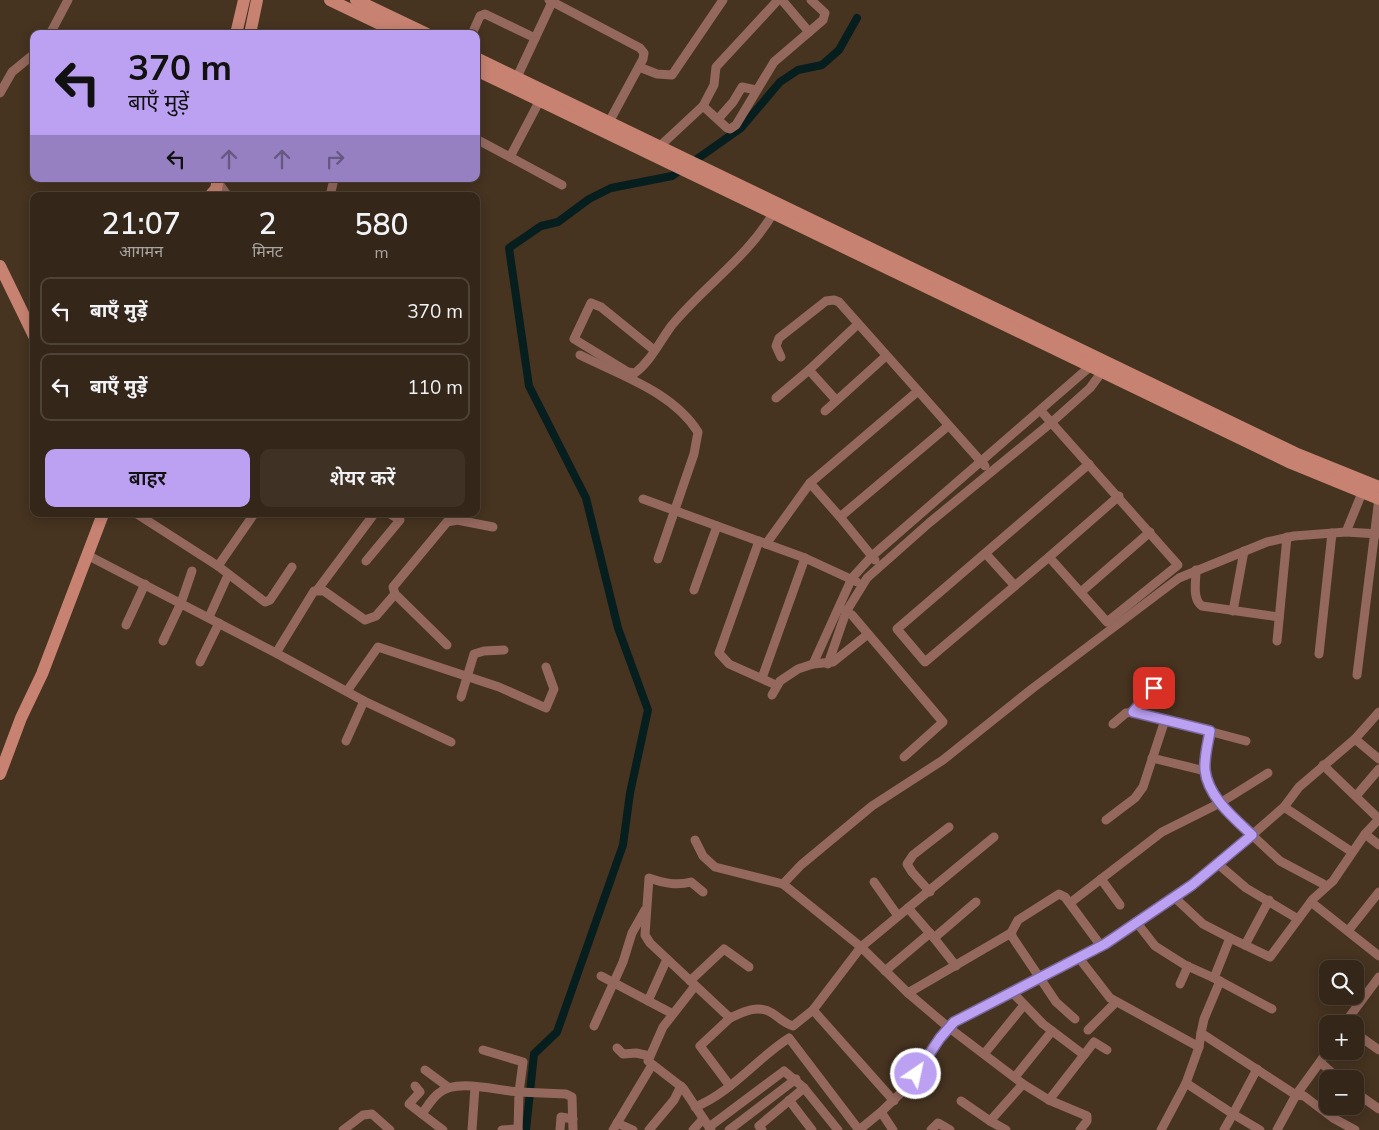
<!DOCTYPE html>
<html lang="hi">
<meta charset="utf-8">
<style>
:root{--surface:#342618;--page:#3f3225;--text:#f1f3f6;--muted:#a9a5a2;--line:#4e4337;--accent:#bca0f2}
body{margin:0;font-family:Mulish,"Noto Sans Devanagari",sans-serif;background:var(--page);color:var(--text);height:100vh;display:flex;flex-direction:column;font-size:19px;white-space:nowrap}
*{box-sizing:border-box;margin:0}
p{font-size:16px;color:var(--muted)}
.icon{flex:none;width:28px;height:28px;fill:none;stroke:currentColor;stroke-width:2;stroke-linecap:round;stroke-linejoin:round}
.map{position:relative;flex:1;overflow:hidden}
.details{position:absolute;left:30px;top:192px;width:450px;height:325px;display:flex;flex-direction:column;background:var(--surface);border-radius:10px;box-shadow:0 2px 12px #0003,0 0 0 1px var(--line)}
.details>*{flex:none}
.guide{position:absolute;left:30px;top:30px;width:450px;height:152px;border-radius:10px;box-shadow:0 2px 12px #0003,0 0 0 1px var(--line);background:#bca0f2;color:#111;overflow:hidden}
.tools{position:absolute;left:1319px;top:960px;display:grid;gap:10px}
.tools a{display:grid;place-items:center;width:45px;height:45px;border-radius:10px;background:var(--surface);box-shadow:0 2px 12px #0003,0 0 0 1px var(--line);font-size:25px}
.pin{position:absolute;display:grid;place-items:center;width:42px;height:42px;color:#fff;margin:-21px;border-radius:10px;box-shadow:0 2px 8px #0006}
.me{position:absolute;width:55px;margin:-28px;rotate:34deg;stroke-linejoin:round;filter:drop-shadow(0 0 4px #0008)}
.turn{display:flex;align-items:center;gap:18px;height:105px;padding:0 15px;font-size:22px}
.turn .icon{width:65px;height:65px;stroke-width:2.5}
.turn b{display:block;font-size:35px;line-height:42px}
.lanes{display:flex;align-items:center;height:48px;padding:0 15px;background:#0003;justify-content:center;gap:25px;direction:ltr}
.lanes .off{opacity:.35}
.eta{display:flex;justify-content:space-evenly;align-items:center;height:85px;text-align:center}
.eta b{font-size:30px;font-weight:600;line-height:35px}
.cta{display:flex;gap:10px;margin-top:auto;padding:10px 15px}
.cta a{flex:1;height:58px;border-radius:10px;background:var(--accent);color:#111;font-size:20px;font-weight:600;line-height:58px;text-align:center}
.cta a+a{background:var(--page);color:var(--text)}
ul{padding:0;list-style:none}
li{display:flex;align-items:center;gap:15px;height:68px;margin:0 10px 8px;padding:0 5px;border:2px solid var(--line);border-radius:10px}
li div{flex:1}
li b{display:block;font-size:19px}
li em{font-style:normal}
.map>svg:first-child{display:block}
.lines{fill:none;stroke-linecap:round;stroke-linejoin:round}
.canal{stroke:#071e1e;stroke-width:8}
.street{stroke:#94685d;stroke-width:9}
.secondary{stroke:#c78271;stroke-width:12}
.route-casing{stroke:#7a689d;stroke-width:12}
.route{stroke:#bca0f2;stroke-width:9}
</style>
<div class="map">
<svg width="1379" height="1130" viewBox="0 0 1379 1130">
<rect width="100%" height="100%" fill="#463320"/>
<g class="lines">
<g class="canal">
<polyline points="697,159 741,128 780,82 798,70 822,65 839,50 857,18"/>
<polyline points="526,1130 534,1054 557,1032 623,845 630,793 648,710 618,628 586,498 529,386 509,248 541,226 558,222 589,199 611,188 672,176 679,171"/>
</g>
<g class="street">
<polyline points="549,0 640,48 644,53 643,59 609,122"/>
<polyline points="782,0 809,32"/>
<polyline points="50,34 68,0"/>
<polyline points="472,34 480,16 485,14 535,38"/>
<polyline points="639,67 657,74 672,75 723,0"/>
<polyline points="517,77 553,0"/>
<polyline points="0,93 12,72 34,54"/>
<polyline points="540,100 510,157 562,185"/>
<polyline points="703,106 727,128 730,129 736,125 774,62 823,20 825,13 811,0"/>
<polyline points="718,119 733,102 742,87 756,90"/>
<polyline points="476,139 510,157"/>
<polyline points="660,146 703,106 714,85 716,67 778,0"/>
<polyline points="218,182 228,196"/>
<polyline points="330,196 334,179"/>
<path d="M654,350l-53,-43 -10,-4 -17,36 54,33 7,1c16,-12 25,-32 37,-48 33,-40 75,-67 102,-113"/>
<path d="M580,355c40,20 93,37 118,77l-4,22 -36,105"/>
<polyline points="781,357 776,346 779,338 826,301 834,300 839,302 985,466"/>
<polyline points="776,398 809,370"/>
<polyline points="836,400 809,370 858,324"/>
<polyline points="825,411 886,356"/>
<polyline points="1041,411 1178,565 1107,622 1049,557 1119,496"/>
<polyline points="810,483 918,391"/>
<polyline points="643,499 805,558 857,582"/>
<polyline points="137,514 218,566 265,602 270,600 292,567"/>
<polyline points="1346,532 1379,534"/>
<polyline points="759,541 719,653 729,664 776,685"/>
<polyline points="766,544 810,483 840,517"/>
<polyline points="986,554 1015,586"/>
<polyline points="89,556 276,653 364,701 451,742"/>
<polyline points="1049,557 925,662 897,629 1089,464"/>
<polyline points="875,560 840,517 948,426"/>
<polyline points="366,561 400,520 390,514"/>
<polyline points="218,566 254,514"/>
<path d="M1196,570c0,12 -4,29 6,36l77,11"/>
<polyline points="318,589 374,514"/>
<polyline points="694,590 717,526"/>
<polyline points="1081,592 1150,532"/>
<polyline points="844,610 852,615 943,722 904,757"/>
<polyline points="1233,611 1244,551"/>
<polyline points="209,617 228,575"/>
<polyline points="126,625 145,584"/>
<polyline points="163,641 181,603 192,571"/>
<polyline points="1277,641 1287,537"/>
<polyline points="447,645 395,594 393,587 447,522 457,520 493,527"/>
<polyline points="276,653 314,591 324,591 365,620 376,616 395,594"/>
<polyline points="1319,654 1332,533"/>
<polyline points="200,662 219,623"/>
<polyline points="813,664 852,578 872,556 1093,364"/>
<polyline points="828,664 846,612 867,578 929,523 1052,422 1090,388 1104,369"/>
<polyline points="1357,675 1379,498"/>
<polyline points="762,678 805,558"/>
<polyline points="347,691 378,647 499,687 546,708 554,689 546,667"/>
<polyline points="772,695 780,681 798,669 813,664 833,662 868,634"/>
<polyline points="461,697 474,654 484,651 504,650"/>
<polyline points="1133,712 1162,680"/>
<polyline points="1113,724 1126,713 1137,712 1246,741"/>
<polyline points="1355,739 1379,712"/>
<polyline points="346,741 364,701"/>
<polyline points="1152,758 1205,771"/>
<polyline points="1323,765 1379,819"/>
<polyline points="1356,796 1379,769"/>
<polyline points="1284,807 1352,852"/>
<polyline points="1106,820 1135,798 1143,787 1165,720"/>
<polyline points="1365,834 1379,819"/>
<path d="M695,840l8,16 12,11 68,17 78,63 -48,63 -20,16c-10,-3 -13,-8 -21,-13 -14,-9 -29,-1 -42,5"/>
<polyline points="1218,864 1246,888 1298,919"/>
<polyline points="1101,879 1120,905"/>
<polyline points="874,882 898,916"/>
<polyline points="783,884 801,865 872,806 943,760 1033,688 1179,578 1267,542 1294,536 1346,532 1362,493"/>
<polyline points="1327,886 1280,861 1252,835 1284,807 1299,787 1355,739 1379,759"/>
<path d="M703,892l-12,-10c-15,4 -27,1 -42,-4l-4,57 5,8 80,75 -30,28 30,40"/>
<polyline points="930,892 912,872 907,864 913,855 949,827"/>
<polyline points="1174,897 1203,924 1230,938"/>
<polyline points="1311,902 1379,956"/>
<polyline points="1070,903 1162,832 1220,803 1268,773"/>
<polyline points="908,908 861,947 908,993"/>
<polyline points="1137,923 1155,946 1185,965 1214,978"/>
<polyline points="1348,931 1379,892"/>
<polyline points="934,938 908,908 994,837"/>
<polyline points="1245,945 1269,900"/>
<polyline points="1079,958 1110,998 1199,1047"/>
<polyline points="956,966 934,938 976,902"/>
<polyline points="885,971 930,933"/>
<polyline points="601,976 673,1014"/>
<polyline points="690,981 724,949 749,967"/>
<polyline points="1180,984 1188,966"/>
<polyline points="695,986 663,1027 648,1061 683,1088 711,1130"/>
<path d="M1013,993l30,31 41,31 -35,45 -26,-16 -75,-57 17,-12 48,-22 92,-49 87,-59 60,-50c-18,-17 -44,-38 -47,-65 -1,-13 3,-27 4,-39"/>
<polyline points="648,1001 667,959"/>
<polyline points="1272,1009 1214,978 1230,938 1270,957 1313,899 1333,881 1365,834 1379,845"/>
<polyline points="813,1010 894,1101"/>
<polyline points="1075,1019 1056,1002 1013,938 1011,933 1018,920 1059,894 1065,897 1101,946"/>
<polyline points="1344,1024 1379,977"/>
<polyline points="594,1026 623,962 632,933 645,910"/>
<polyline points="1088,1030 1116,1002"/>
<polyline points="1201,1033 1204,1019 1220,981"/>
<polyline points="1355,1033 1379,1050"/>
<polyline points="617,1048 623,1054 636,1053 650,1056"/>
<polyline points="1328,1049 1320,1062 1339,1079"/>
<polyline points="483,1050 523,1062 519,1092 566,1094 572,1097 573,1130"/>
<polyline points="984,1054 1024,1005"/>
<polyline points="1084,1055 1094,1042 1107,1050"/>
<polyline points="1320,1062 1296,1095 1304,1096 1333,1118 1355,1130"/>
<polyline points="425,1070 448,1087"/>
<polyline points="1015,1077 1052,1031"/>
<polyline points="1186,1083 1199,1047 1201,1033 1296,1095 1277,1130"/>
<polyline points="415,1086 420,1092 409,1104 422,1114"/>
<polyline points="1355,1092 1379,1109"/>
<polyline points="789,1100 812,1130"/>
<polyline points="1049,1100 1087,1116 1087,1121 1080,1130"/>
<polyline points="961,1101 990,1121"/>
<path d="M695,1107c37,-15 61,-48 94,-69l70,92"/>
<polyline points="881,1112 906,1088 948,1027 908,993 1011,933"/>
<polyline points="617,1123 633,1130"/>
<polyline points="709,1127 784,1071 804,1088 838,1130"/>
<polyline points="343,1130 363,1115 372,1114 390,1130"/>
<path d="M443,1130l-21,-16c5,-7 10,-16 17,-21 17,-15 59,-2 80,-1l-1,38"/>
<polyline points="472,1130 475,1087"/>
<polyline points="502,1130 518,1129"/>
<polyline points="560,1130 561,1117 573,1119"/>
<polyline points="613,1130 652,1065"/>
<polyline points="649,1130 674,1100 681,1086"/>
<polyline points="693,1130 703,1119"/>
<polyline points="729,1130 796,1079"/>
<polyline points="762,1130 759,1126 804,1088"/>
<polyline points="859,1130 881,1112 893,1130"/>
<polyline points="931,1130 938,1123 950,1130"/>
<polyline points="1006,1130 990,1121 1023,1084"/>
<polyline points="1161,1130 1186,1083 1233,1114 1257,1069"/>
<polyline points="1224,1130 1233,1114 1260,1130"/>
</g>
<g class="secondary">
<polyline points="330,0 401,34"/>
<polyline points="356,0 427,34"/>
<polyline points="236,34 244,0"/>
<polyline points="250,34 257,0"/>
<polyline points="476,58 1295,453 1379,487"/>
<polyline points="476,70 1291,463 1379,499"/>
<polyline points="210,196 216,189 218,179"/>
<polyline points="0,266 34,336"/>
<polyline points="0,774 21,718 42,674 103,514"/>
</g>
</g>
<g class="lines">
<g class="route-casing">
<path id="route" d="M916,1074l24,-36 14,-16 151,-78 87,-59 60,-50c-18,-17 -44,-38 -47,-65 -1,-13 3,-27 5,-39l-77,-19 21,-24"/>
</g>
<use href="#route" class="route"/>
</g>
</svg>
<div class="tools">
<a><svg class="icon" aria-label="search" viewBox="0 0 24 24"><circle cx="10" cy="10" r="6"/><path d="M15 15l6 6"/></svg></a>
<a>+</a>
<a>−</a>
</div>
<div class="pin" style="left:1154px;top:688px;background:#d93025"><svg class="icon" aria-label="arrive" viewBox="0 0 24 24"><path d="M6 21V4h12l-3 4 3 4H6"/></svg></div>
<svg class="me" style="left:916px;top:1074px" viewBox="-20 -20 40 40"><circle r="17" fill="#bca0f2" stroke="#fff" stroke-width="3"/><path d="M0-11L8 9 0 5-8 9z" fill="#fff"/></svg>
<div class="guide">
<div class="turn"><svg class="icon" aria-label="left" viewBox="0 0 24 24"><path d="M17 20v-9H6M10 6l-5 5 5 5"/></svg><div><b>370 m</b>बाएँ मुड़ें</div></div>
<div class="lanes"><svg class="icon" aria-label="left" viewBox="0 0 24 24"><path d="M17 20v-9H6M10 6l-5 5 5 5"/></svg><svg class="icon off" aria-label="ahead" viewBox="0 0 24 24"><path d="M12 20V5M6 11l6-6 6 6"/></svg><svg class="icon off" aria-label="ahead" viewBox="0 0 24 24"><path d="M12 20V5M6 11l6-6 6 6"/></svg><svg class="icon off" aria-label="right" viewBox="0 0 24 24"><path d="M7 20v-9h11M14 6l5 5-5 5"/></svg></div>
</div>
<section class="details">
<div class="eta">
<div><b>21:07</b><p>आगमन</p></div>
<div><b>2</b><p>मिनट</p></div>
<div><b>580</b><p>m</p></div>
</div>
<ul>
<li><svg class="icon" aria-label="left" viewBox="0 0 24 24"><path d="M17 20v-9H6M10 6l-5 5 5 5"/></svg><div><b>बाएँ मुड़ें</b></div><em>370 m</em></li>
<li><svg class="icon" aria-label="left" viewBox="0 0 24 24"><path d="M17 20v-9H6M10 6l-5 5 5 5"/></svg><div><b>बाएँ मुड़ें</b></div><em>110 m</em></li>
</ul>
<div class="cta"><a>बाहर</a><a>शेयर करें</a></div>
</section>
</div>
